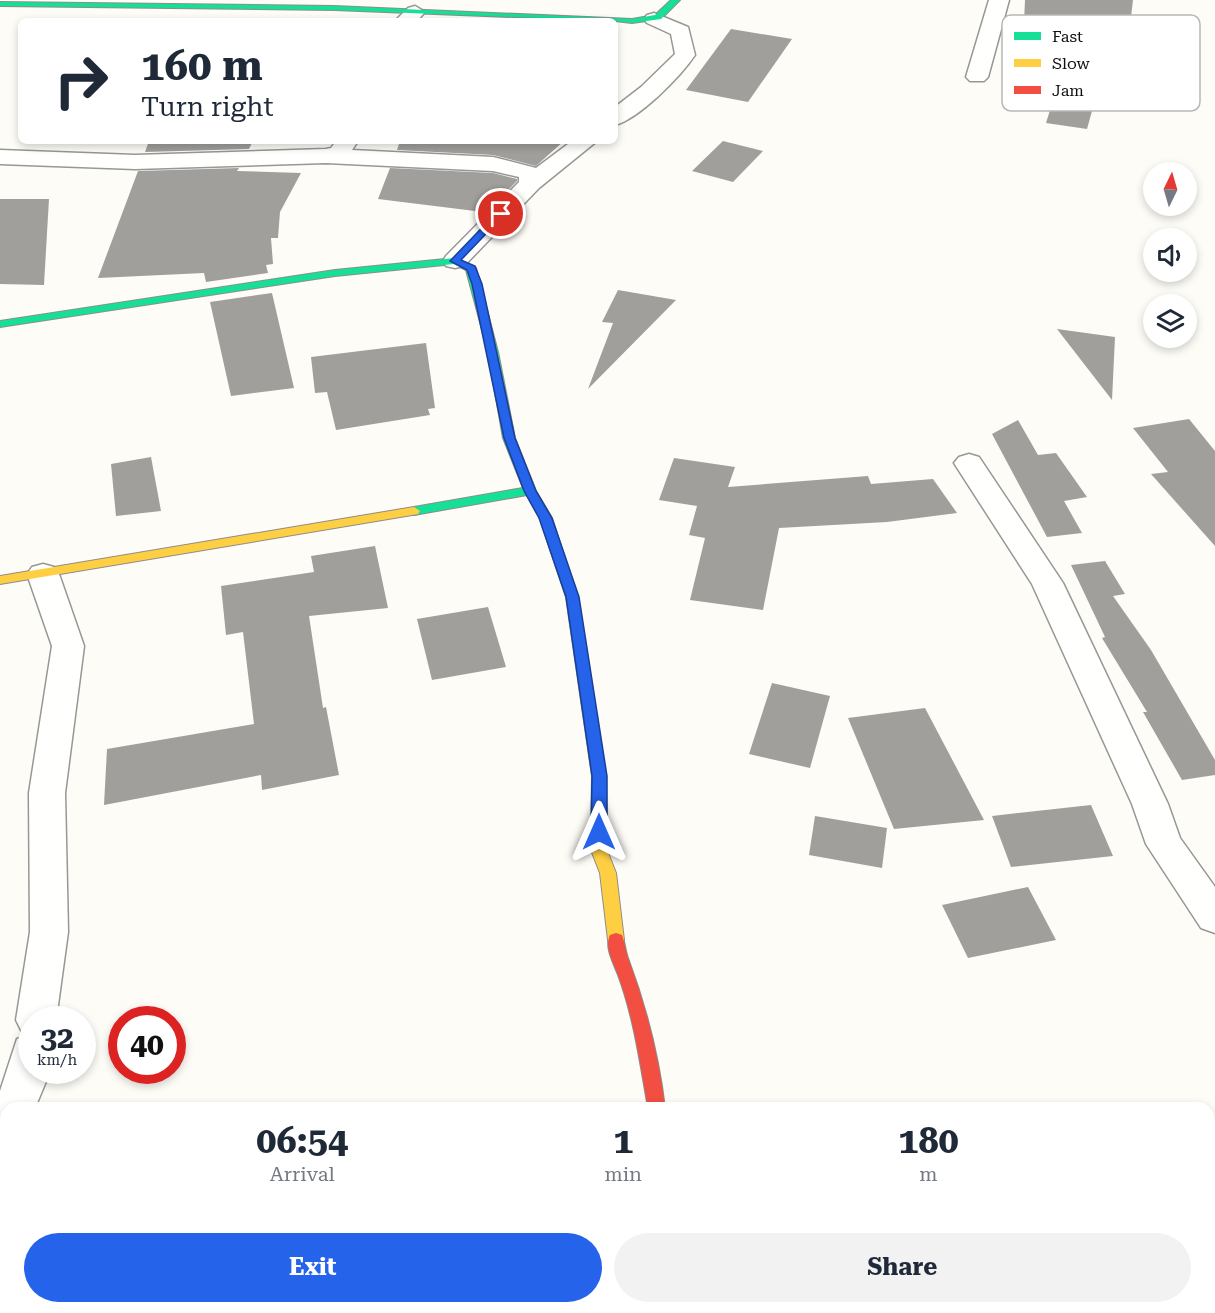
<!DOCTYPE html>
<style>
:root{--surface:#fff;--page:#f2f2f3;--text:#1f2937;--muted:#747a83;--accent:#2563eb}
body{margin:0;font-family:"Roboto Serif",serif;background:var(--page);color:var(--text);height:100vh;display:flex;flex-direction:column;font-size:22px;white-space:nowrap}
*{box-sizing:border-box;margin:0}
p{font-size:20px;color:var(--muted)}
.icon{flex:none;width:33px;height:33px;fill:none;stroke:currentColor;stroke-width:2;stroke-linecap:round;stroke-linejoin:round}
.map{position:relative;flex:1;overflow:hidden}
.panel{position:absolute;left:0px;top:1102px;width:1215px;height:212px;display:flex;flex-direction:column;background:var(--surface);border-radius:18px 18px 0 0;box-shadow:0 3px 9px #0003}
.panel>*{flex:none}
.top-card{position:absolute;left:18px;top:18px;width:600px;height:126px;border-radius:9px;box-shadow:0 3px 9px #0003;background:#fff;color:var(--text);overflow:hidden}
.needle{width:39px;rotate:5deg}
.controls{position:absolute;left:1143px;top:162px;display:grid;gap:12px}
.controls a{display:grid;place-items:center;width:54px;height:54px;border-radius:50%;background:var(--surface);box-shadow:0 3px 9px #0003;font-size:30px}
.speed{position:absolute;left:18px;top:1006px;display:flex;gap:12px;font-size:30px;font-weight:700;text-align:center}
.speed>*{display:grid;place-content:center;width:78px;height:78px;border-radius:50%;background:var(--surface);box-shadow:0 3px 9px #0003;line-height:1}
.speed small{font-size:15px;font-weight:400}
.speed .limit{border:9px solid #d22;background:#fff;color:#111}
.pin{position:absolute;display:grid;place-items:center;width:51px;height:51px;color:#fff;margin:-26px;border:3px solid #fff;border-radius:50%;box-shadow:0 2px 6px #0007}
.me{position:absolute;width:66px;margin:-33px;rotate:0deg;stroke-linejoin:round;filter:drop-shadow(0 0 4px #0008)}
.turn{display:flex;align-items:center;gap:21px;height:126px;padding:0 24px;font-size:27px}
.turn .icon{width:78px;height:78px;stroke-width:2.5}
.turn b{display:block;font-size:42px;line-height:51px}
.eta{display:flex;justify-content:space-evenly;align-items:center;height:102px;text-align:center}
.eta b{font-size:36px;font-weight:700;line-height:42px}
.action{display:flex;gap:12px;margin-top:auto;padding:12px 24px}
.action a{flex:1;height:69px;border-radius:36px;background:var(--accent);color:#fff;font-size:24px;font-weight:700;line-height:69px;text-align:center}
.action a+a{background:var(--page);color:var(--text)}
.map>svg:first-child{display:block}
.green{fill:#e7f3d7}
.building{fill:#a19f9c}
.lines{fill:none;stroke-linecap:round;stroke-linejoin:round}
.street-casing{stroke:#979795;stroke-width:3}
.fast-casing{stroke:#8e8d8b;stroke-width:2}
.slow-casing{stroke:#8e8d8b;stroke-width:2}
.jam-casing{stroke:#8e8d8b;stroke-width:2}
.street{fill:#fffffe;fill-rule:evenodd}
.fast{fill:#16e098;fill-rule:evenodd}
.slow{fill:#ffcf43;fill-rule:evenodd}
.jam{fill:#f24e42;fill-rule:evenodd}
.route{fill:#2563eb;stroke:#184099;stroke-width:1.5}
.key{fill:#fff;stroke:#b8b8b8;stroke-width:1.5}
.key-label{font-size:16px;fill:#111}
</style>
<div class="map">
<svg width="1215" height="1313" viewBox="0 0 1215 1313">
<rect width="100%" height="100%" fill="#fdfcf7"/>
<polygon class="green" points="329,1308 880,1308 902,1313 328,1313"/>
<g class="building">
<polygon points="1025,0 1133,0 1129,34 1024,22"/>
<polygon points="731,29 792,39 748,102 686,90"/>
<polygon points="1057,88 1097,93 1087,129 1046,123"/>
<polygon points="149,141 253,141 249,149 145,152"/>
<polygon points="400,141 564,141 536,166 493,155 397,150"/>
<polygon points="723,141 763,151 733,182 692,171"/>
<polygon points="239,168 237,171 301,173 280,212 278,238 271,238 273,264 266,265 268,273 206,282 204,273 98,278 138,171"/>
<polygon points="390,168 493,173 517,179 517,181 507,191 501,188 483,212 378,199"/>
<polygon points="0,199 49,199 44,285 0,284"/>
<polygon points="618,290 676,300 588,389 613,323 602,322"/>
<polygon points="272,293 294,388 231,396 210,302"/>
<polygon points="1057,329 1115,337 1112,400"/>
<polygon points="426,343 435,408 428,409 430,415 336,430 327,392 315,393 311,357"/>
<polygon points="1189,419 1215,451 1215,546 1151,474 1168,472 1133,428"/>
<polygon points="1018,420 1038,455 1056,453 1087,497 1064,501 1082,533 1047,537 992,434"/>
<polygon points="151,457 161,511 116,516 111,464"/>
<polygon points="674,458 735,467 728,487 868,476 871,484 933,479 957,513 887,522 779,528 763,610 690,600 705,538 689,535 697,506 659,500"/>
<polygon points="375,546 388,608 309,616 323,708 326,707 339,775 262,790 261,775 104,805 107,749 254,724 243,632 226,635 221,586 314,572 311,556"/>
<polygon points="1105,561 1125,594 1113,596 1151,650 1215,760 1215,775 1182,780 1143,712 1147,712 1102,638 1105,637 1071,565"/>
<polygon points="488,607 506,667 432,680 417,619"/>
<polygon points="772,683 830,696 810,768 749,754"/>
<polygon points="925,708 984,820 894,829 848,718"/>
<polygon points="1091,805 1113,856 1011,867 992,816"/>
<polygon points="815,816 887,828 882,868 809,855"/>
<polygon points="1028,887 1056,940 968,958 942,905"/>
</g>
<g class="lines">
<g class="street-casing">
<g id="street">
<polygon points="989,0 1009,0 988,77 984,81 970,81 966,77"/>
<polygon points="415,6 425,12 417,21 395,21 408,8"/>
<path d="M654,13l34,14 7,28c-14,21 -56,64 -80,70v-18l26,-20 34,-33 -4,-20 -24,-11 -3,-4 3,-4z"/>
<polygon points="336,141 358,141 352,150 493,157 536,168 572,141 597,141 539,188 464,266 455,268 446,266 443,261 446,256 519,182 519,177 493,171 326,163 135,169 0,164 0,150 135,155 326,149 331,148"/>
<polygon points="969,454 979,457 1063,583 1168,804 1180,838 1215,887 1215,933 1201,928 1146,844 1132,804 1032,584 954,463 959,457"/>
<polygon points="43,564 54,567 59,574 84,646 65,793 68,932 56,1020 32,1020 32,1071 50,1072 35,1108 6,1108 6,1124 0,1122 0,1091 17,1039 29,1035 22,1032 16,1020 30,932 29,793 52,646 27,574 32,567"/>
<polygon points="287,1308 333,1308 332,1313 286,1313"/>
<polygon points="916,1308 972,1308 974,1313 918,1313"/>
</g>
</g>
<g class="fast-casing">
<g id="fast">
<polygon points="671,0 680,0 661,19 632,23 615,21 334,10 0,6 0,2 334,6 632,19 655,15"/>
<polygon points="455,258 476,268 498,352 515,438 536,491 552,518 562,549 560,552 556,553 550,549 540,518 527,495 414,515 408,511 414,507 523,488 503,438 488,352 466,270 454,264 335,276 0,327 0,321 335,270"/>
</g>
</g>
<g class="slow-casing">
<g id="slow">
<polygon points="414,507 420,511 418,514 0,584 0,576"/>
<polygon points="556,545 562,549 578,597 606,776 607,850 616,873 624,940 622,945 616,947 610,945 608,940 600,873 591,850 592,776 566,597 550,549"/>
</g>
</g>
<g class="jam-casing">
<path id="jam" d="M616,933l6,2c3,7 3,15 6,23 18,48 31,99 37,150h-17c-8,-45 -14,-90 -30,-133 -4,-11 -14,-28 -8,-40z"/>
</g>
<use href="#street" class="street"/>
<use href="#fast" class="fast"/>
<use href="#slow" class="slow"/>
<use href="#jam" class="jam"/>
</g>
<polygon class="route" points="497,212 505,214 461,260 475,266 482,284 515,438 536,491 552,518 579,597 607,776 607,832 599,838 591,832 592,776 566,597 539,518 524,491 504,438 472,284 467,270 450,261"/>
<rect x="1002" y="15" width="198" height="96" rx="9" class="key"/>
<rect x="1014" y="32" width="27" height="8" fill="#16e098"/>
<rect x="1014" y="59" width="27" height="8" fill="#ffcf43"/>
<rect x="1014" y="86" width="27" height="8" fill="#f24e42"/>
<g class="key-label">
<text x="1052" y="42">Fast</text>
<text x="1052" y="69">Slow</text>
<text x="1052" y="96">Jam</text>
</g>
</svg>
<div class="controls">
<a><svg class="needle" viewBox="-14 -14 28 28"><path d="M0-13l5 13h-10z" fill="#e53935"/><path d="M0 13l5-13h-10z" fill="#747a83"/></svg></a>
<a><svg class="icon" aria-label="sound" viewBox="0 0 24 24"><path d="M4 9h4l5-4v14l-5-4H4zM17 9q2 3 0 6"/></svg></a>
<a><svg class="icon" aria-label="layers" viewBox="0 0 24 24"><path d="M12 4l9 5-9 5-9-5zM3 14l9 5 9-5"/></svg></a>
</div>
<div class="speed"><div>32<small>km/h</small></div><div class="limit">40</div></div>
<div class="pin" style="left:501px;top:214px;background:#d93025"><svg class="icon" aria-label="arrive" viewBox="0 0 24 24"><path d="M6 21V4h12l-3 4 3 4H6"/></svg></div>
<svg class="me" style="left:599px;top:832px" viewBox="-20 -20 40 40"><path d="M0-17L14 15 0 8-14 15z" fill="#2563eb" stroke="#fff" stroke-width="4"/></svg>
<div class="top-card">
<div class="turn"><svg class="icon" aria-label="right" viewBox="0 0 24 24"><path d="M7 20v-9h11M14 6l5 5-5 5"/></svg><div><b>160 m</b>Turn right</div></div>
</div>
<section class="panel">
<div class="eta">
<div><b>06:54</b><p>Arrival</p></div>
<div><b>1</b><p>min</p></div>
<div><b>180</b><p>m</p></div>
</div>
<div class="action"><a>Exit</a><a>Share</a></div>
</section>
</div>
